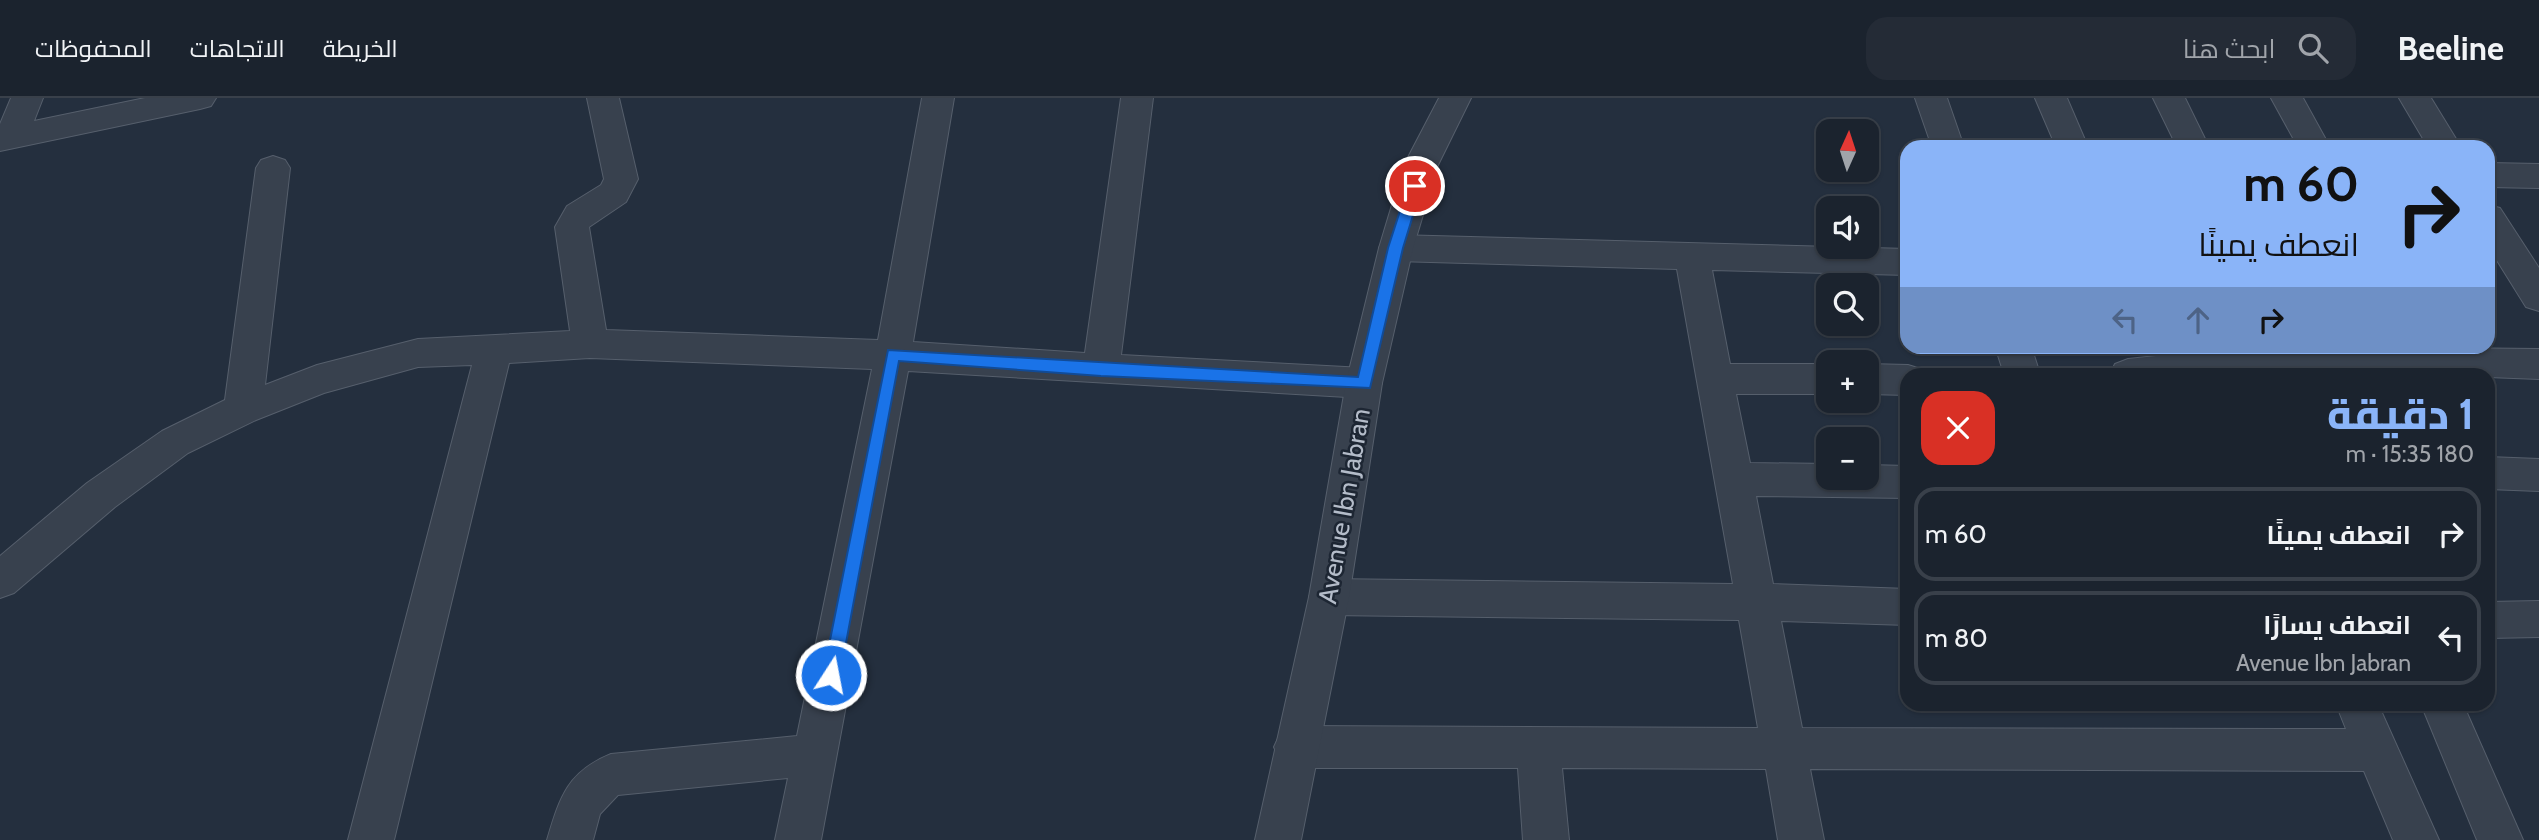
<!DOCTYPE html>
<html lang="ar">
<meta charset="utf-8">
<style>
:root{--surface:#1b232e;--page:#242b36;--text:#f1f3f6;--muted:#a0a4aa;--line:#39404a;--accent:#8ab4f8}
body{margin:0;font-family:Cabin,Cairo,sans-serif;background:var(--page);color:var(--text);direction:rtl;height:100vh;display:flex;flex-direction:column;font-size:26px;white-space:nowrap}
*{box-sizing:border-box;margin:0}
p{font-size:23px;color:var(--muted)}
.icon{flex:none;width:38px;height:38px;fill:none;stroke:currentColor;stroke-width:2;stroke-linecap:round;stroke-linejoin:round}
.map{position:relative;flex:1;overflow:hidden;direction:ltr}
.panel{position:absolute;left:1900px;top:270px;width:595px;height:343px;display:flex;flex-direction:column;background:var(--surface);border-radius:21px;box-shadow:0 2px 5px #0004,0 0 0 2px var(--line);direction:rtl}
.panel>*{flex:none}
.top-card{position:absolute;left:1900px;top:42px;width:595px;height:214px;border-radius:21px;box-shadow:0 2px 5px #0004,0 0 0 2px var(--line);direction:rtl;background:#8ab4f8;color:#111;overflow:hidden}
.needle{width:46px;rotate:3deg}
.fabs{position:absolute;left:1816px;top:21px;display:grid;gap:14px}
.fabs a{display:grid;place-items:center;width:63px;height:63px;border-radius:14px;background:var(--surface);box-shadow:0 2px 5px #0004,0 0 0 2px var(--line);font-size:35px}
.pin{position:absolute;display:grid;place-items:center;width:60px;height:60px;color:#fff;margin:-30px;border:4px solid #fff;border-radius:50%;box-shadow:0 2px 7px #0007}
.me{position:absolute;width:77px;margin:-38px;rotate:11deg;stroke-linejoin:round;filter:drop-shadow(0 0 5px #0008)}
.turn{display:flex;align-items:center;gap:24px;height:147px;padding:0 21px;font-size:32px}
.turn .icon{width:91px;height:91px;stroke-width:2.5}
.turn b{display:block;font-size:49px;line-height:60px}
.lanes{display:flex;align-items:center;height:66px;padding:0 21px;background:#0003;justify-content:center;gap:35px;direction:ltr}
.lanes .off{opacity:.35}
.round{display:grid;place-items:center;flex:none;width:74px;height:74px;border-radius:21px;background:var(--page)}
.headline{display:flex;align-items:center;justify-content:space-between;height:119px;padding:0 21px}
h1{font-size:42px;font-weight:800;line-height:52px;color:var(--accent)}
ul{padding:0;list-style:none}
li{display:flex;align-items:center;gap:21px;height:94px;margin:0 14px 10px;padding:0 7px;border:4px solid var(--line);border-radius:21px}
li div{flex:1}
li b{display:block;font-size:26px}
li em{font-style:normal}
header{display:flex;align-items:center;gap:42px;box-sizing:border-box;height:98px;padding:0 35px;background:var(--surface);border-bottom:2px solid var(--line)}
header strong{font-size:33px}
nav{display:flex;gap:38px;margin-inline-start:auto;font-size:24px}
.search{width:490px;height:63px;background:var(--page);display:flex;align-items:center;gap:18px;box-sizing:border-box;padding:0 24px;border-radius:21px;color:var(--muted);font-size:26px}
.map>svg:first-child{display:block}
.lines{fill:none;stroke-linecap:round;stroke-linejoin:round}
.minor-casing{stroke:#565f6c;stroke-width:2}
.tertiary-casing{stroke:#565f6c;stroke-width:2}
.minor{fill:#38414e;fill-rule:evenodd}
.tertiary{fill:#38414e;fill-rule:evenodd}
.route{fill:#1a73e8;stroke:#114b97;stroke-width:2}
.labels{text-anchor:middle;stroke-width:5;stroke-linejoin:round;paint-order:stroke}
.street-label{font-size:26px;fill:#b4bcc9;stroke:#1d2633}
</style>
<header>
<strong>Beeline</strong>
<div class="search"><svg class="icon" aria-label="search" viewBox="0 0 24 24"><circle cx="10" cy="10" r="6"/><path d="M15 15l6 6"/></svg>ابحث هنا</div>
<nav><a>الخريطة</a><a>الاتجاهات</a><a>المحفوظات</a></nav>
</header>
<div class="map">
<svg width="2539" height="742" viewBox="0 0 2539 742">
<rect width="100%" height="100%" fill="#242f3e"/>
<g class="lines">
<g class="minor-casing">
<g id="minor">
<polygon points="11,0 43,0 34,23 145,0 216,0 211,8 200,11 0,53 0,26"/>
<path d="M587,0h32l19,81 -12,23 -37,25 17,103 272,10 44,-242h32l-41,244 172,11 36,-255h32l-32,257 243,13 13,4 5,11 -5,11 -13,4 -456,-27 -87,469h-46l13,-62 -170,17 -18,19 -7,26h-46c13,-43 20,-68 64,-86l186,-18 75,-367 -282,-11 -81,5 -115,477h-46l124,-475 -54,2 -94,26 -68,27 -68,33 -73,54 -101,86 -14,5v-42l87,-73 75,-52 63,-31 31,-232 5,-8 12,-4 12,4 5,8 -25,217 52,-20 101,-26 152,-8 -15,-104 12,-21 34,-21 3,-6z"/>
<polygon points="1915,0 1947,0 1964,49 1932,49"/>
<polygon points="2035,0 2067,0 2088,49 2056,49"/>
<polygon points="2153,0 2185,0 2209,49 2177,49"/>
<polygon points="2271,0 2303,0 2330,49 2298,49"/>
<polygon points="2399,0 2431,0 2461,49 2428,49"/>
<polygon points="2488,65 2539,66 2539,90 2488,89"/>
<polygon points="2488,107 2500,110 2539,170 2539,213 2526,209 2488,148"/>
<polygon points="1396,137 1908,151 1908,177 1712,172 1730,266 1829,266 1829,296 1736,296 1750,365 1829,366 1829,380 1867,380 1867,367 1908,368 1908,400 1756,398 1773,486 1908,491 1908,527 1781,523 1802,630 2346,631 2336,606 2378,606 2439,742 2393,742 2364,673 1810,671 1824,742 1778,742 1766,671 1562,670 1569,742 1523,742 1518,670 1296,670 1281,664 1274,649 1281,634 1296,628 1758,630 1739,522 1329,517 1315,512 1309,499 1315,486 1329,481 1733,486 1677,171 1396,163 1384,159 1379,150 1384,141"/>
<polygon points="1995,248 2031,248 2040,276 2004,276"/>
<polygon points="2249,248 2539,251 2539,281 2488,279 2488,276 2296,273 2259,276 2110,276 2115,266 2128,261"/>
<polygon points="1867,266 1908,267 1921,271 1924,276 1908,276 1908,297 1867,296"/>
<polygon points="2488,359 2539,361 2539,393 2488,391"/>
<polygon points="2539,503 2539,539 2488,540 2488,504"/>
<polygon points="2421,606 2463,606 2523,742 2477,742"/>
</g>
</g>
<g class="tertiary-casing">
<polygon id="tertiary" points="1439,0 1471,0 1438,67 1413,150 1382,285 1349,499 1301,742 1255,742 1309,499 1346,285 1379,150 1404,67"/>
</g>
<use href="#minor" class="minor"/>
<use href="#tertiary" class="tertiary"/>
</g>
<polygon class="route" points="1415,83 1422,88 1403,150 1370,290 1101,278 899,263 840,577 837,583 831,585 825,583 823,577 888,252 1358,279 1388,150 1408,88"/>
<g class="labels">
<g class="street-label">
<text transform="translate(1344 408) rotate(-80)" y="9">Avenue Ibn Jabran</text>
</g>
</g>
</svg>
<div class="fabs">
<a><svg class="needle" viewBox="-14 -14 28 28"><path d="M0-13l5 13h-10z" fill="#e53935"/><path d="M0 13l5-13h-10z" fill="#a0a4aa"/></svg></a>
<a><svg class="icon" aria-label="sound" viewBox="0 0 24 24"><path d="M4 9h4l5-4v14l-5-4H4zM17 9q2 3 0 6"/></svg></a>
<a><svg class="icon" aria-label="search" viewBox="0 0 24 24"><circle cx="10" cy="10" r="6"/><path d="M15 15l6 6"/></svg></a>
<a>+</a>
<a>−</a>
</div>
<div class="pin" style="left:1415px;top:88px;background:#d93025"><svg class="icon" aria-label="arrive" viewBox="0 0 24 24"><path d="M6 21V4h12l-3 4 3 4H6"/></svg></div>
<svg class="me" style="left:831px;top:577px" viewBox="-20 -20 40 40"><circle r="17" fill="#1a73e8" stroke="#fff" stroke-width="3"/><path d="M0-11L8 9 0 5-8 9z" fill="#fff"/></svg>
<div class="top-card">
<div class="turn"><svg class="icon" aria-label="right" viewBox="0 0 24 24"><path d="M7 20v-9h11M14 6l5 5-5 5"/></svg><div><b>60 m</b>انعطف يمينًا</div></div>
<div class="lanes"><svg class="icon off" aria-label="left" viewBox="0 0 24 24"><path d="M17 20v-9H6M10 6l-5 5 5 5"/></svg><svg class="icon off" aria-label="ahead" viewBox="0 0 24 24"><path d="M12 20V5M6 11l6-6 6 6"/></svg><svg class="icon" aria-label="right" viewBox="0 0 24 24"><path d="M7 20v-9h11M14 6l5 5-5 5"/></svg></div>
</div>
<section class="panel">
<div class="headline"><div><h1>1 دقيقة</h1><p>180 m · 15:35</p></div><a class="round" style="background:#d93025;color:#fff"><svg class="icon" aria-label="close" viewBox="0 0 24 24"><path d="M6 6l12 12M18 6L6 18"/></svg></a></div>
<ul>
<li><svg class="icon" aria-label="right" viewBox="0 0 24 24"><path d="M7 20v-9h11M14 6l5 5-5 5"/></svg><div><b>انعطف يمينًا</b></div><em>60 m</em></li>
<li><svg class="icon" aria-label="left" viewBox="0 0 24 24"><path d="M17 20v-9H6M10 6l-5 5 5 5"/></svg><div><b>انعطف يسارًا</b><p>Avenue Ibn Jabran</p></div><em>80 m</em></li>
</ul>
</section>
</div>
